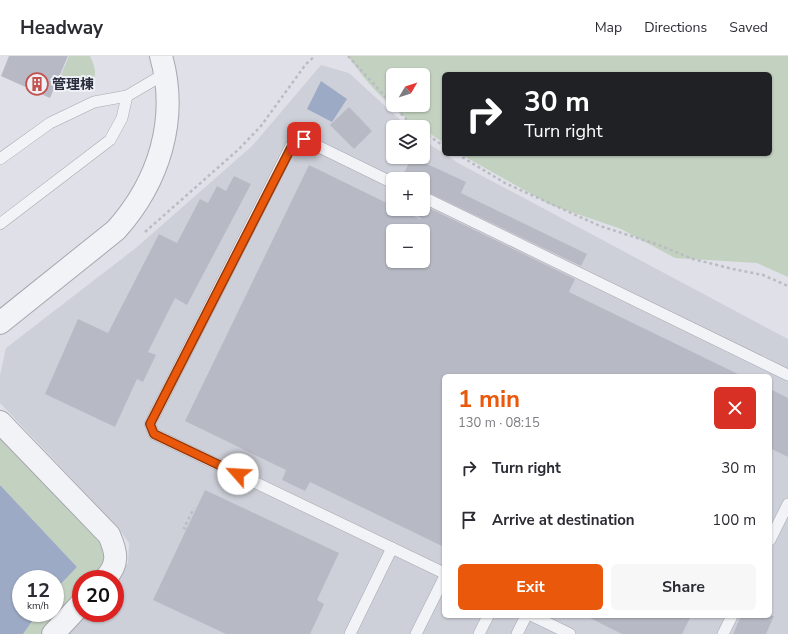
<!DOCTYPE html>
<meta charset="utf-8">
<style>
:root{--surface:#fff;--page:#f7f7f7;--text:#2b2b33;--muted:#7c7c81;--line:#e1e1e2;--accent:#ea580c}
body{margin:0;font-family:"Nunito Sans","Noto Sans JP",sans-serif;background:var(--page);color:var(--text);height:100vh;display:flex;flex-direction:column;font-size:15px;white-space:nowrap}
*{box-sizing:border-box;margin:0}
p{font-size:13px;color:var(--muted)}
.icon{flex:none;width:22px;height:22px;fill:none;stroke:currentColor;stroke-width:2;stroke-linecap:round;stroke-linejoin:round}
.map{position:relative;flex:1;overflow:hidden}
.panel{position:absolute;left:442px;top:318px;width:330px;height:244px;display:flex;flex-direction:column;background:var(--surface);border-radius:6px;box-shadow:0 1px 3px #0004}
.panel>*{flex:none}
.hud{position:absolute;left:442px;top:16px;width:330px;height:84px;border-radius:6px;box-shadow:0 1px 3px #0004;background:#202124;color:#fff;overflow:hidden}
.needle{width:26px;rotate:51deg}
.tools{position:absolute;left:386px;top:12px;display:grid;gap:8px}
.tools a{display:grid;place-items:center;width:44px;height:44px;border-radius:6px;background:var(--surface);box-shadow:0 1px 3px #0004;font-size:20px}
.speed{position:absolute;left:12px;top:514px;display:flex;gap:8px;font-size:20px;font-weight:700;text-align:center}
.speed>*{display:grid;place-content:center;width:52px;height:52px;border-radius:50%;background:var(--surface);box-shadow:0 1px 3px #0004;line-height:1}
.speed small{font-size:10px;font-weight:400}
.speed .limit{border:6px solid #d22;background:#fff;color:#111}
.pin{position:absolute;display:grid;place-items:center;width:34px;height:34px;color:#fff;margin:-17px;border-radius:8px;box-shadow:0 2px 6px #0006}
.me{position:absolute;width:44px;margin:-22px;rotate:296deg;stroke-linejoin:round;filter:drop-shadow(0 0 3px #0008)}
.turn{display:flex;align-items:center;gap:14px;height:84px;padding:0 16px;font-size:18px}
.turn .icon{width:52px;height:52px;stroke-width:2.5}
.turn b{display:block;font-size:28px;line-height:34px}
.round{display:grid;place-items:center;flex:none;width:42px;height:42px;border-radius:6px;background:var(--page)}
.headline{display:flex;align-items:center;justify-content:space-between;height:68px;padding:0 16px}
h1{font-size:24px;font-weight:700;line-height:30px;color:var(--accent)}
.action{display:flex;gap:8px;margin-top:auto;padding:8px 16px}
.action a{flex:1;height:46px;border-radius:6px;background:var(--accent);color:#fff;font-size:16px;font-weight:700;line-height:46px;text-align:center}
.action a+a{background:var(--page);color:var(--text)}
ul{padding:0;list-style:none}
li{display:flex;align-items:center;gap:12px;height:52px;padding:0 16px}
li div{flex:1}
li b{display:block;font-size:15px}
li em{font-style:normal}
header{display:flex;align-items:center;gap:24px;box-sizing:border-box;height:56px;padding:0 20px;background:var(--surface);border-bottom:1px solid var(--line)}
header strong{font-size:19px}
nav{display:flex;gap:22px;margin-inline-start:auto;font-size:14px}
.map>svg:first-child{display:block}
.built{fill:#ced0d9;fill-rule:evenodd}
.green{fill:#c3d1c1;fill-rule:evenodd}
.water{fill:#9daac5}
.building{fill:#b7bac4;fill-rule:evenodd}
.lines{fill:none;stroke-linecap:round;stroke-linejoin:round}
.lane-casing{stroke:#a6a7b1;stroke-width:12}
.street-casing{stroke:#a6a7b1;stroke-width:24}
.path{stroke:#babcc2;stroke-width:2.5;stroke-dasharray:3 3;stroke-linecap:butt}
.lane{stroke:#f2f3f6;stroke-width:11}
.street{stroke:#f2f3f6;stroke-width:22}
.route-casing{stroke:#983908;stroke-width:10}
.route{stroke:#ea580c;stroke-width:7}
.labels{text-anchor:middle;stroke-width:4;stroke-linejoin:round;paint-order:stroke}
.poi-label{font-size:14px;font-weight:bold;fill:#2a2d3d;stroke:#eff0f5;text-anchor:start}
</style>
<header>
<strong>Headway</strong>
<nav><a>Map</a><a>Directions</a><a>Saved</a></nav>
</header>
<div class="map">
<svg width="788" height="578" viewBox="0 0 788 578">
<rect width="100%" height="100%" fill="#e0e1e8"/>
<path class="built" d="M321,9l28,8 59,54h-15v30h30v-17l37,24 328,175v295h-723l19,-21h31l-1,-34 14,-16 1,-20 -14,-19 -115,-121v-28l6,-27 131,-101 115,-101zM393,123h30v30h-30zM393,175h30v30h-30zM444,320h326v240h-326z"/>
<g class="green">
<path d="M69,0h21c16,32 -9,34 -35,33z"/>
<path d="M348,0h440v221l-31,-14 -82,-5 -54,-29 -70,-24 -91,-51h310v-80h-326v69l-21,-14v-2h-4c-30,-20 -50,-41 -71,-71zM393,19h30v30h-30z"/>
<polygon points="0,376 106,485 104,513 95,523 81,523 81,539 45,578 23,578 38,557 55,557 55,534 77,511 0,429"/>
</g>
<g class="water">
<polygon points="321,25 347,43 332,66 307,53"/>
<polygon points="0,429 77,511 55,534 55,523 21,523 21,557 38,557 23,578 0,578"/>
</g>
<g class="building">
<polygon points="9,0 68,0 50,42 1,20"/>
<polygon points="349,51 372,75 354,93 330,69"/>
<polygon points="412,101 466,126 461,137 587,198 581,210 423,134 423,123 401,123"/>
<path d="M309,109l84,41v3h7l22,11 -11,-11h12v-4l152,74 -6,13 173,84h-298v171l-134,-65 -5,9 -23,-11 4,-10 -101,-49zM393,175h30v30h-30z"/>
<polygon points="234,120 251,128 187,249 175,242 148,296 156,299 143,326 137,323 115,371 45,338 78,263 108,277 159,178 177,187 200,143 208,147 217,130 226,135"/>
<polygon points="770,333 788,342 788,401 770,392"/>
<polygon points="205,434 339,497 317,544 324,548 310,578 226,578 153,544"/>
<polygon points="586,560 691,560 682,578 622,578"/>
<polygon points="741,560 774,560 766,578 733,578"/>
</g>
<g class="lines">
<g class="lane-casing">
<g id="lane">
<polyline points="0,103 50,67 94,46 127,40 166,17"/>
<polyline points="393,127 303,83 293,86 150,368 154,378 444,517"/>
<polyline points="423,141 788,319"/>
<polyline points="0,168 110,84 122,62 127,40"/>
<polyline points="770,484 788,448"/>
<polyline points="533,560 570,578"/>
<polyline points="350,578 392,492"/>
<polyline points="416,578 444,522"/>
<polyline points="479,578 488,560"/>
<polyline points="517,578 526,560"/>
<polyline points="723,578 732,560"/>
</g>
</g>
<g class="street-casing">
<g id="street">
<path d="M0,267l116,-93c43,-48 63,-111 45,-174"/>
<path d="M0,366l109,113c8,18 10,29 -4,44"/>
<polyline points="53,578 81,548"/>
</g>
</g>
<g class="path">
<polyline points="348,0 407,64 416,71"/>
<polyline points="423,76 444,90"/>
<polyline points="457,98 505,127 600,170 656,188 693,203 733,213 763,219 788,230"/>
<polyline points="145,176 239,93 261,70 306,8 315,0"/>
<polyline points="186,473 184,472 194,452"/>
</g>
<use href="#lane" class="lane"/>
<use href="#street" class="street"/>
</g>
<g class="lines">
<g class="route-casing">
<polyline id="route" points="238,418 154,378 150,368 294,86 304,83"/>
</g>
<use href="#route" class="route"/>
</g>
<defs>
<g id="building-ring" transform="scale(1.15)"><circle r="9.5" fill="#eff0f5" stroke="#c3514e" stroke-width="1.5"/><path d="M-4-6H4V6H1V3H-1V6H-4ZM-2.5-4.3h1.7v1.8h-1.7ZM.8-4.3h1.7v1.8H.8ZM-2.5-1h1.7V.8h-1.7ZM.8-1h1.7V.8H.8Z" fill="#c3514e"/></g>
</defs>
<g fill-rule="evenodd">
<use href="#building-ring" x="37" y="28"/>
</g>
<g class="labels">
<g class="poi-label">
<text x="52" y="33">管理棟</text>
</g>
</g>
</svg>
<div class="tools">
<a><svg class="needle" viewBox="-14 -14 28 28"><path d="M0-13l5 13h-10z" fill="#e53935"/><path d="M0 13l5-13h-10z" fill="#7c7c81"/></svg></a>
<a><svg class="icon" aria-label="layers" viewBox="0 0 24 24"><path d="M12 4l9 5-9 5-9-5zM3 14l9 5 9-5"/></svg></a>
<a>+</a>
<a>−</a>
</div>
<div class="speed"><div>12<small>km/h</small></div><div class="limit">20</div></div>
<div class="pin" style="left:304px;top:83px;background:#d93025"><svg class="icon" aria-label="arrive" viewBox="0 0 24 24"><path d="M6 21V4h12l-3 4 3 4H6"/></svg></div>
<svg class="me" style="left:238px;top:418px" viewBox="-20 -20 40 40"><circle r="19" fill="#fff"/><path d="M0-13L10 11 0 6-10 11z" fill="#ea580c"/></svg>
<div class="hud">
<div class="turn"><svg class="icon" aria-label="right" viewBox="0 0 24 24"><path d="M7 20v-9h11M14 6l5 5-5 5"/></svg><div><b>30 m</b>Turn right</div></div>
</div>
<section class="panel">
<div class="headline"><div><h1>1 min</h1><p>130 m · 08:15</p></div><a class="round" style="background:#d93025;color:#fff"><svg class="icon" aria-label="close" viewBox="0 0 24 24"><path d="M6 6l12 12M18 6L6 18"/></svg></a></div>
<ul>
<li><svg class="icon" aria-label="right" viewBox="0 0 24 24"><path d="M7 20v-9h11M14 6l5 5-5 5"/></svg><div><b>Turn right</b></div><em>30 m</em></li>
<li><svg class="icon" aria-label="arrive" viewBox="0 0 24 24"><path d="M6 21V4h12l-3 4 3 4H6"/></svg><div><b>Arrive at destination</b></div><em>100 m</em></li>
</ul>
<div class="action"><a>Exit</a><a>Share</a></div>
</section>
</div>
